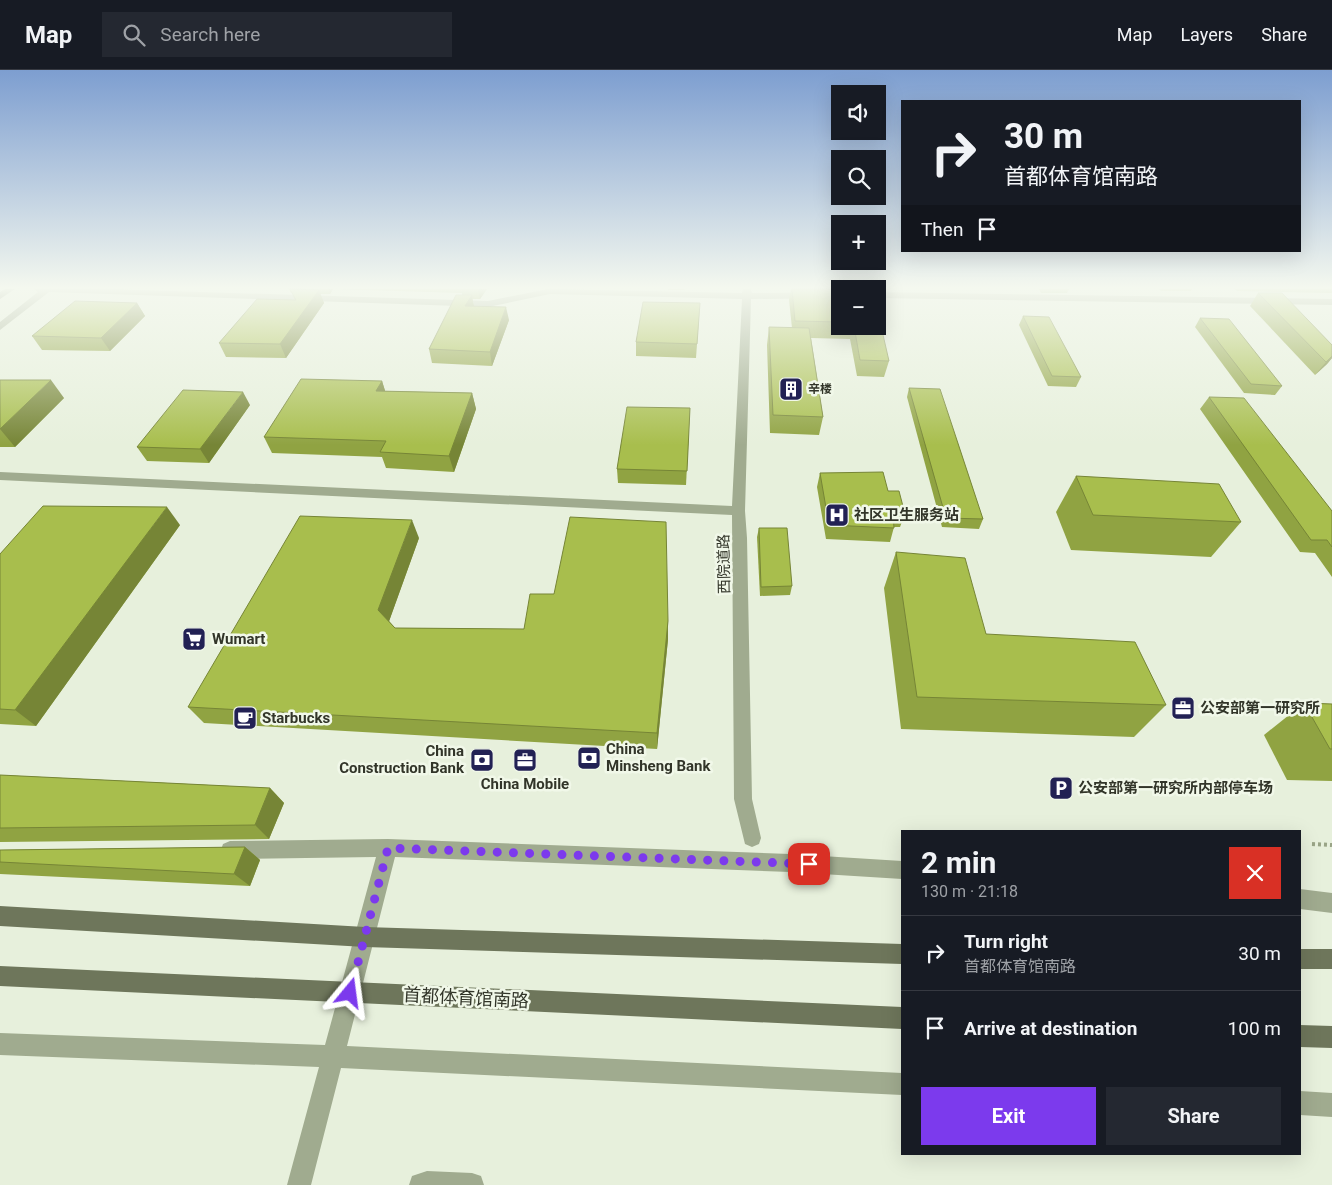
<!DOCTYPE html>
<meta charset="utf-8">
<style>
:root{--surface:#171b24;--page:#242831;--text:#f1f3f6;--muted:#9ea1a6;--line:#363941;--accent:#7c3aed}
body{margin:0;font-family:Roboto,"Noto Sans SC",sans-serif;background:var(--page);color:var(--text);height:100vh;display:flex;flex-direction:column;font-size:19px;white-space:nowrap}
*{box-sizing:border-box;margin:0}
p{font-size:16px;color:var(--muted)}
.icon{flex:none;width:28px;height:28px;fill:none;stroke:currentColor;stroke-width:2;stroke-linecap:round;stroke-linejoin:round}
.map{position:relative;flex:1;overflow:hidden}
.details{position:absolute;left:901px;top:760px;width:400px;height:325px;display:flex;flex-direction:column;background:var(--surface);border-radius:0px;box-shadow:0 5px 20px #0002}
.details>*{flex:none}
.banner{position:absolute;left:901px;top:30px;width:400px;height:152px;border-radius:0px;box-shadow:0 5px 20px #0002;background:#171b24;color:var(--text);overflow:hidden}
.fabs{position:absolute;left:831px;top:15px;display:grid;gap:10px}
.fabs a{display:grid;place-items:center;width:55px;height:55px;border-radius:0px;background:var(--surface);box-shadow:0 5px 20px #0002;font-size:25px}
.pin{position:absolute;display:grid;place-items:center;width:42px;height:42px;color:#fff;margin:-21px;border-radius:10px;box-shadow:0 2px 8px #0006}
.me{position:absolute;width:55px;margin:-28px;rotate:16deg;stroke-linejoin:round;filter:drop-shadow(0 0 4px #0008)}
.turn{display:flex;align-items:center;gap:18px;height:105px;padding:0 20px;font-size:22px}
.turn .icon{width:65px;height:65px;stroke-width:2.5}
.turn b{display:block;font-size:35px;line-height:42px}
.then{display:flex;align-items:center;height:48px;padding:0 20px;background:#0003;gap:10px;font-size:19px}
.round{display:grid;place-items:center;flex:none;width:52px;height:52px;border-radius:0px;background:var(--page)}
.overview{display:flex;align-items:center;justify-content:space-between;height:85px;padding:0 20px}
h1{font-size:30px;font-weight:700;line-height:38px}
.primary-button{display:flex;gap:10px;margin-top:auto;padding:10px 20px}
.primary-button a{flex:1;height:58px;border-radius:0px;background:var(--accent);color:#fff;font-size:20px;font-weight:700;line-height:58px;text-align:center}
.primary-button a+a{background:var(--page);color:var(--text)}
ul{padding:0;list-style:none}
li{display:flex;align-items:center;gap:15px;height:75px;padding:0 20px;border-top:1px solid var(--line)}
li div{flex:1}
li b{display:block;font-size:19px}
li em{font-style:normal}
header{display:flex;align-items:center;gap:30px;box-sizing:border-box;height:70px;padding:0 25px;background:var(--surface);border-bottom:1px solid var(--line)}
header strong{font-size:24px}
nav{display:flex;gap:28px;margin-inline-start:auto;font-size:18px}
.search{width:350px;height:45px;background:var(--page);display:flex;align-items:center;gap:12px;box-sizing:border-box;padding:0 18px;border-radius:0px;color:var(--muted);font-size:19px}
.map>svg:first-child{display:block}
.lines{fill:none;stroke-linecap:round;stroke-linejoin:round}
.path{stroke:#99a486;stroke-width:4;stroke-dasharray:3 3;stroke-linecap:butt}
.minor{fill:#a0ab8f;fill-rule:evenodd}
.major{fill:#6e765b;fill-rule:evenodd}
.wall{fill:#90a342}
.shaded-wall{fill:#768536}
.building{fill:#a8be4d;stroke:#768536}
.route{stroke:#7c3aed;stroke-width:9;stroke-dasharray:0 16.2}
.labels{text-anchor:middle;stroke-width:5;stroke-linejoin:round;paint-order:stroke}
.far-poi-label{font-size:12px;font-weight:bold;fill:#323529;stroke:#f1f8e9;text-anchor:start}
.poi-label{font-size:15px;font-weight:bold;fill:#323529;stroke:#f1f8e9;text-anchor:start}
.street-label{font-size:15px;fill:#323529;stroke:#f1f8e9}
.near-street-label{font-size:18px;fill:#323529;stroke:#f1f8e9}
</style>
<header>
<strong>Map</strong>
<div class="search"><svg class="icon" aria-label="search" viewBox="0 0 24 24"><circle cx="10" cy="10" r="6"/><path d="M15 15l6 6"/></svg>Search here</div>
<nav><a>Map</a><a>Layers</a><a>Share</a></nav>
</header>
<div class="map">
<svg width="1332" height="1115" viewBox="0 0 1332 1115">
<rect width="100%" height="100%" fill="#e7f0dc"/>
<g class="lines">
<polyline class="path" points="1312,774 1332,775"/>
<g class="minor">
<polygon points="34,219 108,219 488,231 548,219 742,223 743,219 751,219 752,223 840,222 840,228 751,229 745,441 747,468 752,729 761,768 759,774 752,777 745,774 734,729 732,445 0,410 0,402 732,436 742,229 550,224 488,237 49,222 0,260 0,252 38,222"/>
<polygon points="878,222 1332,229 1332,235 878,228"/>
<polygon points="388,769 790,784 902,791 902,809 790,802 395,787 347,976 902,1003 902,1025 341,998 311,1115 287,1115 319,997 0,985 0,963 325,975 376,787 230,789 223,786 221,780 223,774 230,771"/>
<polygon points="1300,819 1332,823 1332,843 1300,839"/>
<polygon points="1300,1021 1332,1023 1332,1047 1300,1045"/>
<polygon points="427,1101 472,1103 481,1106 484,1115 409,1115 412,1106"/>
</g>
<g class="major">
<polygon points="5,219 15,219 0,229 0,222"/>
<polygon points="0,836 365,857 902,874 902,894 365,877 0,856"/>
<rect x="1300" y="879" width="32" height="20"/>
<polygon points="0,896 902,937 902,959 0,916"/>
<polygon points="1300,955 1332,956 1332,978 1300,977"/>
</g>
</g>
<g class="wall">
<polygon points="289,219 487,219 480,229 472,229 474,236 509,250 492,296 432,293 429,279 462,225 462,223 333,219 330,224 320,224 324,233 286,288 226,287 219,273 295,230 292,223 291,223"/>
<polygon points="668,219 686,219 683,220 668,220"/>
<polygon points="765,219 872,219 840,219 840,256 878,256 889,291 884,307 857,306 850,269 811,268 823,347 819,365 770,363 767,275 769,257 792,258 789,230 791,219"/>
<polygon points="1039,219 1069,219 1067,223 1041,223"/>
<polygon points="1159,219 1192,219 1191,221 1161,221"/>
<polygon points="1235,219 1332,219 1332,223 1237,221"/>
<polygon points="1258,223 1332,275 1332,288 1327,294 1315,305 1250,236"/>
<polygon points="137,233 145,246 110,281 42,280 32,266"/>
<polygon points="700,233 696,288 636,286 636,272"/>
<polygon points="1023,246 1081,307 1076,317 1048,316 1019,255"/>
<polygon points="1200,248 1282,316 1275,325 1244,323 1195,257"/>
<polygon points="0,310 64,328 15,377 0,377"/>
<polygon points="382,311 385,321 472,323 476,339 454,402 386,398 382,387 272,383 264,367"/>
<polygon points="909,318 983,449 979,459 942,457 907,327"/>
<polygon points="1209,327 1332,441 1332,507 1315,483 1300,482 1200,339"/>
<polygon points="250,335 209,393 147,391 137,377"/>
<polygon points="690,338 686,415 618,413 617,399"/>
<polygon points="820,403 888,421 905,444 900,457 894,457 890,472 826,469 817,417"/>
<polygon points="1076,406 1241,452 1211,487 1071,480 1056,442"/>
<polygon points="180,455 36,656 0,654 0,484"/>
<polygon points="759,458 792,516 790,525 760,526 757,467"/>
<polygon points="419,468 389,551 395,558 524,559 554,524 668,551 668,569 657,679 204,653 188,637"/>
<polygon points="896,482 986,564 1166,635 1134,667 901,659 884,518"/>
<polygon points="1304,633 1332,634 1332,711 1287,710 1264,665"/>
<polygon points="0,705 270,718 284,733 269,769 0,772"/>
<polygon points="245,777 260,790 250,816 0,804 0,780"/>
</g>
<g class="shaded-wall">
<polygon points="328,219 333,219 330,224"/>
<polygon points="478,219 487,219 480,229"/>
<polygon points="319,220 324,233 286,288 280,274"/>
<polygon points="472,225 474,238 465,236"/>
<polygon points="137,233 145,246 110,281 101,268"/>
<polygon points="506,237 509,250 492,296 490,282"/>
<polygon points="1332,286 1332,288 1327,294 1315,305 1326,292"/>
<polygon points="51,310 64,328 15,377 0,359"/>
<polygon points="382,311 387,327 376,321"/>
<polygon points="243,322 250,335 209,393 200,379"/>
<polygon points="472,323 476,339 454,402 449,386"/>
<polygon points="167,437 180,455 36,656 15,640"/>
<polygon points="412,450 419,468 387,557 378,540"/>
<polygon points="668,551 668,569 657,679 657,663"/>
<polygon points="270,718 284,733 269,769 255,755"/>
<polygon points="245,777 260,790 250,816 234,804"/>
</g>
<g class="building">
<polygon points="290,219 319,220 280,274 219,273 257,229 296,230"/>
<polygon points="792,219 872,219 840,219 840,252 795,251"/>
<polygon points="1258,223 1282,223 1332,275 1332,286 1326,292"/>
<polygon points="456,225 472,225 465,236 506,237 490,282 429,279"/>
<polygon points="75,231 137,233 101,268 32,266"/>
<polygon points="643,232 700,233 697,274 636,272"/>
<polygon points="878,243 889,291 860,290 854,256 878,256"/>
<polygon points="1023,246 1049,247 1081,307 1052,306"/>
<polygon points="1200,248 1229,249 1282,316 1251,314"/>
<polygon points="769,257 809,258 823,347 773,345"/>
<polygon points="301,309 382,311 376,321 472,323 449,386 380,382 386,371 264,367"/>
<polygon points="0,310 51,310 0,359"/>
<polygon points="909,318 940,319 983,449 946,448"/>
<polygon points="183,320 243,322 200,379 137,377"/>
<polygon points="1209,327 1244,328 1332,441 1332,477 1327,470 1311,470"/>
<polygon points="627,337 690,338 687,401 617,399"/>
<polygon points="883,402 888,421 899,421 905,444 893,444 894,458 829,455 820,403"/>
<polygon points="1076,406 1219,414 1241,452 1093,445"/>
<polygon points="43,436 167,437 15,640 0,639 0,484"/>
<polygon points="300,446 412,450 378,540 395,558 524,559 530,524 554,524 570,447 666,452 668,551 657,663 188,637"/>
<polygon points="759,458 787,458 792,516 761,517"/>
<polygon points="896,482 965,488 986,564 1135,572 1166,635 917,627"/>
<polygon points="1304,633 1332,634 1332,679 1330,679"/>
<polygon points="0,705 270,718 255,755 0,758"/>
<polygon points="245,777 234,804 0,792 0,780"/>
</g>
<linearGradient id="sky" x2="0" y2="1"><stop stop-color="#7d9ed0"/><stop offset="0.58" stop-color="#f4f8ef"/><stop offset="1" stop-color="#f4f8ef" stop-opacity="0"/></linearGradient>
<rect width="1332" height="375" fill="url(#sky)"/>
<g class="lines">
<polyline class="route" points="350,923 388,778 809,794"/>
</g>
<defs>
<g id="building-square" transform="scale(1.25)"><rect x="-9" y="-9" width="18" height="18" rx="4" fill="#222154" stroke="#f1f8e9"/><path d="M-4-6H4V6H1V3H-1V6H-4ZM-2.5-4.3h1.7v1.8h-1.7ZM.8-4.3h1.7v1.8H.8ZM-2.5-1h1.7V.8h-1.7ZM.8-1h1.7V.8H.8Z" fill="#fff"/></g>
<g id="hospital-square" transform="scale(1.25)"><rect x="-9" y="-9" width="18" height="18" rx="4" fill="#222154" stroke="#f1f8e9"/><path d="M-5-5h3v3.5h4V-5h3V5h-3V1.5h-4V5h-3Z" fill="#fff"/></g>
<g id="supermarket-square" transform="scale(1.25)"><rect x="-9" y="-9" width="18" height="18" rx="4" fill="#222154" stroke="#f1f8e9"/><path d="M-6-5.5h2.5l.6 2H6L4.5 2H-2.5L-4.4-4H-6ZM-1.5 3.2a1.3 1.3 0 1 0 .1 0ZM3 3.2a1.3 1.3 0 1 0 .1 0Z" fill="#fff"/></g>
<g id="office-square" transform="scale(1.25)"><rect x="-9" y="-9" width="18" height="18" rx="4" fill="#222154" stroke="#f1f8e9"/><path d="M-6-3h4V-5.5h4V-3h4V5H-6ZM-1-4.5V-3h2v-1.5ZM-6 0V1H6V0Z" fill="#fff"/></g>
<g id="cafe-square" transform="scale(1.25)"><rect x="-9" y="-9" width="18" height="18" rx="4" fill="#222154" stroke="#f1f8e9"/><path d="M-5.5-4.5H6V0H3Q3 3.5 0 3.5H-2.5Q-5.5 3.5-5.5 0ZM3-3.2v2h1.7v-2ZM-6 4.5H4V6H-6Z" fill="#fff"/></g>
<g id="bank-square" transform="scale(1.25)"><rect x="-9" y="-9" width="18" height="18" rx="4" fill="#222154" stroke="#f1f8e9"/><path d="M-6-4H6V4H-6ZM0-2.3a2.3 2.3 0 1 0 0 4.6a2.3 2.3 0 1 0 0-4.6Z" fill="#fff"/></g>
<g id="parking-square" transform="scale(1.25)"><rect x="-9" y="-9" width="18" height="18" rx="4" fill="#222154" stroke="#f1f8e9"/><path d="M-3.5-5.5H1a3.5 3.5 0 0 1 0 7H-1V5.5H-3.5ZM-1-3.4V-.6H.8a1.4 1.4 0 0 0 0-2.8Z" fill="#fff"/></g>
</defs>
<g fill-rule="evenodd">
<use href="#building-square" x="791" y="319"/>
<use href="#hospital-square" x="837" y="445"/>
<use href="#supermarket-square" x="194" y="569"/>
<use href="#office-square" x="1183" y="638"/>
<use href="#cafe-square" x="245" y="648"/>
<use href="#bank-square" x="589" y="688"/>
<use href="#bank-square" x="482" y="690"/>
<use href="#office-square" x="525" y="690"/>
<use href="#parking-square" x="1061" y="718"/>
</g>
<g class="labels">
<g class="far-poi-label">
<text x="808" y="323">辛楼</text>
</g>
<g class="poi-label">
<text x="854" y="450">社区卫生服务站</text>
<text x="212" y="574">Wumart</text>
<text x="1200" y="643">公安部第一研究所</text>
<text x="262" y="653">Starbucks</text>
<text x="606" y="684">China<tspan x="606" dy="17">Minsheng Bank</tspan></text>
<text x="464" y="686" text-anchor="end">China<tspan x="464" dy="17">Construction Bank</tspan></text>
<text x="525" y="719" text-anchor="middle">China Mobile</text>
<text x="1078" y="723">公安部第一研究所内部停车场</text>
</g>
<g class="street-label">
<text transform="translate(724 494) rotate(-91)" y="5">西院道路</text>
</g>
<g class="near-street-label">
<text transform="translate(466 928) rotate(3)" y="6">首都体育馆南路</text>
</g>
</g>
</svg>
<div class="fabs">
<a><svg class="icon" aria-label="sound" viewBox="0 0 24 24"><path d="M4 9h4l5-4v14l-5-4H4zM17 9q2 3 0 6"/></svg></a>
<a><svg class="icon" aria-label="search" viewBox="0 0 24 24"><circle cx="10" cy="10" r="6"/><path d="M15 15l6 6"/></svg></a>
<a>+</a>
<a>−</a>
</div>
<div class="pin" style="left:809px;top:794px;background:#d93025"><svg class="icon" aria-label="arrive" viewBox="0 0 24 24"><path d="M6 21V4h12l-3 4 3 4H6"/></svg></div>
<svg class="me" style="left:350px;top:923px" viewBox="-20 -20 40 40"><path d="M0-17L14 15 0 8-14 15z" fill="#7c3aed" stroke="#fff" stroke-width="4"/></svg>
<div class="banner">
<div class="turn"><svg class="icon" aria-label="right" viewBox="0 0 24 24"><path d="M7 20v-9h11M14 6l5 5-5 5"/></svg><div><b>30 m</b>首都体育馆南路</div></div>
<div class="then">Then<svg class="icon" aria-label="arrive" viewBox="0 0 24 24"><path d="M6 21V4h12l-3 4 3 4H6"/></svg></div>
</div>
<section class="details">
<div class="overview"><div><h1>2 min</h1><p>130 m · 21:18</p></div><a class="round" style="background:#d93025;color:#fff"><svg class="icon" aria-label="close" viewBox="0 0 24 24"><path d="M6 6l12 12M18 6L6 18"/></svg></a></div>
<ul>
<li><svg class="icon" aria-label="right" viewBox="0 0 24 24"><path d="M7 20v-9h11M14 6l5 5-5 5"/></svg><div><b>Turn right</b><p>首都体育馆南路</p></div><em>30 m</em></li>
<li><svg class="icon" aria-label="arrive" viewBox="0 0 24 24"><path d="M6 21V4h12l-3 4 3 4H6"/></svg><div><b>Arrive at destination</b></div><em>100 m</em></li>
</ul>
<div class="primary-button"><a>Exit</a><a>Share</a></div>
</section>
</div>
